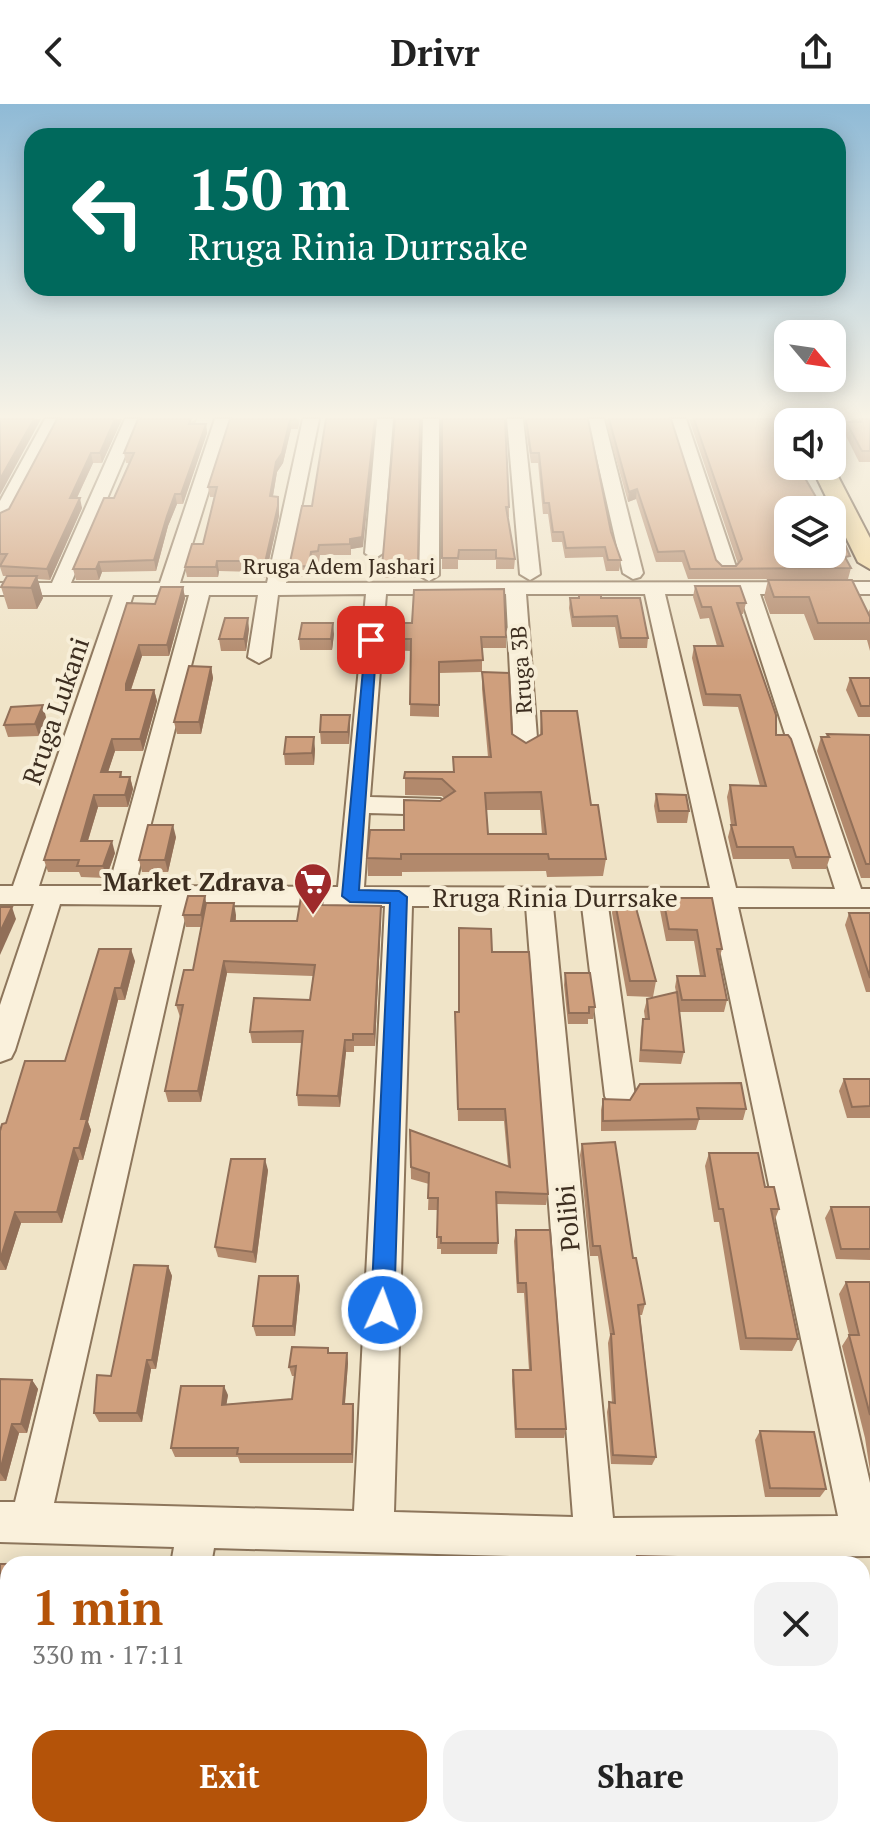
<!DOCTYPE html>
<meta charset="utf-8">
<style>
:root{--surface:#fff;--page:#f2f2f2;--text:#222;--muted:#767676;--accent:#b45309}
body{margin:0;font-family:"PT Serif",serif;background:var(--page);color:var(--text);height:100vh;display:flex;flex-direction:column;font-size:30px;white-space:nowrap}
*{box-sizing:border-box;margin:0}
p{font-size:26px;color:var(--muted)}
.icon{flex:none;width:44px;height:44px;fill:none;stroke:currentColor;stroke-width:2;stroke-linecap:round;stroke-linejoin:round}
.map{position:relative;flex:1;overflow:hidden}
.sheet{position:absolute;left:0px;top:1452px;width:870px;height:282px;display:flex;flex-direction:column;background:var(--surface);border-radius:24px 24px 0 0;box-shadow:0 4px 20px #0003}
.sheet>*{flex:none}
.hud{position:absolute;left:24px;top:24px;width:822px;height:168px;border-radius:24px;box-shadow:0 4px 20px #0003;background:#00695c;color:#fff;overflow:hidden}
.needle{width:52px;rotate:119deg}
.buttons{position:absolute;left:774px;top:216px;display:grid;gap:16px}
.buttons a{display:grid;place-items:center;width:72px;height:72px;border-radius:16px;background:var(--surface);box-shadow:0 4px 20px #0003;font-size:40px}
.pin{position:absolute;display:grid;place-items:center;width:68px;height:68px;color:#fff;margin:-34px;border-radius:16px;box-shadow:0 4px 12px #0006}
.me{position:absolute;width:88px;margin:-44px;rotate:2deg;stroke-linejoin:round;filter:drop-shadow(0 0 6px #0008)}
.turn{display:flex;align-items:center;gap:28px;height:168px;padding:0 32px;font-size:36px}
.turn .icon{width:104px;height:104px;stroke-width:2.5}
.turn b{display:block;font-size:56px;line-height:68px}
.round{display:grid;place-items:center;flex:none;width:84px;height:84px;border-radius:24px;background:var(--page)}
.summary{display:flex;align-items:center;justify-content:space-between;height:136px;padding:0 32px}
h1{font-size:48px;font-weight:700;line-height:60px;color:var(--accent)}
.button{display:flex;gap:16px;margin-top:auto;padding:16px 32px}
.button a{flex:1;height:92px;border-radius:24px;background:var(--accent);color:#fff;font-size:32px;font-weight:700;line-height:92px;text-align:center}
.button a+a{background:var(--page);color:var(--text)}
header{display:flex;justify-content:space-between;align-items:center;height:104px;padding:0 32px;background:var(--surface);font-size:36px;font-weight:700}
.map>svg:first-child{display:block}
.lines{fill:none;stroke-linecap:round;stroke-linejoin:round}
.minor-casing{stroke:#8d765c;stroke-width:4}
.major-casing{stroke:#5b4430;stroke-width:4}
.minor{fill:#faf1dc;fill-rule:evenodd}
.major{fill:#f3d9a0;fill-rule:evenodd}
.wall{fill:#b2896c;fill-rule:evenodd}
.shaded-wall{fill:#916f58}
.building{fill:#cf9f7d;stroke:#916f58;stroke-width:2;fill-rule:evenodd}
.route{fill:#1a73e8;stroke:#114b97;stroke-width:2}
.labels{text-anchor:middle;stroke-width:8;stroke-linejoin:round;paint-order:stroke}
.far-street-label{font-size:22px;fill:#3d2e20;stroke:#f7eed8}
.street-label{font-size:26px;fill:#3d2e20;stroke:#f7eed8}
.poi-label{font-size:26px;font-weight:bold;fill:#3d2e20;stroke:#f7eed8;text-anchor:end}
</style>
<header><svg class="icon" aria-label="back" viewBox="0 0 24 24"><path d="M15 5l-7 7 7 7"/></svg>Drivr<svg class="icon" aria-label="share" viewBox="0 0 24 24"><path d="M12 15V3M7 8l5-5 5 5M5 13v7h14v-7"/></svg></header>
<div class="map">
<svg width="870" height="1733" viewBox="0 0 870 1733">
<rect width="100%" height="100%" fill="#f0e4c8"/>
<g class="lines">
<g class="minor-casing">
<g id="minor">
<polygon points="45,315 61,315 9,414 0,419 0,397"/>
<path d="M125,315h16l-70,164h89l55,-164h16l-51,164h87l36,-164h16l-33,164 584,-1v12h-110l101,295h9v18h-132l132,576v73l-112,1 1,7h-40l-1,-7 -92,1v6h-40l-1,-6 -371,-10 -3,16h-40l3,-17 -174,-5v-40h15l147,-597 -102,-1 -45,146 -4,8 -11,4v-57l34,-101h-34v-18h13l100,-291h-113v-12h52zM366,490l-28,293 -203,-1 74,-291h49l-10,62 11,6 11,-6 8,-62zM386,490h120l8,157 12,7 12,-7 -12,-157h119l65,294 -346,-1 5,-74 71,2 12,-8 -12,-8 -70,-2zM665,490h75l95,295 -99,-1zM133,491h56l-80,291h-70zM188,801l197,1 -31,605 -300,-8zM412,802h114l47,611 -179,-5zM553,802h29l23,190 4,9 11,4 11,-4 4,-9 -27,-190 103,1 127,609 -225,2z"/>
<polygon points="377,315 393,315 383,449 374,455 365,449"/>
<polygon points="423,315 439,315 439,471 429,477 419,471"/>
<polygon points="507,315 523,315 540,470 530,476 520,470"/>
<polygon points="588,315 604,315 643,469 640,473 633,475 623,469"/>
<polygon points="670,315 686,315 737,466 734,470 720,470 717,466"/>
<polygon points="130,1726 176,1726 175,1733 129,1733"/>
<polygon points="608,1726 654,1726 655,1733 609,1733"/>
<polygon points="756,1726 802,1726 803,1733 757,1733"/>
</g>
</g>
<g class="major-casing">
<g id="major">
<polygon points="806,315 826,315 827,318 807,318"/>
<polygon points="832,361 870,434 870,465 858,458 811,362"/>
</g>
</g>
<use href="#minor" class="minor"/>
<use href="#major" class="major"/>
</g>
<g class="wall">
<polygon points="57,315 122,315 102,359 93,359 77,394 82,404 50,476 37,475 43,494 37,505 8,505 1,483 7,472 3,472 0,463 0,409 9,405"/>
<polygon points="197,315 195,320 206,320 207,329 183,400 177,400 168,422 156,467 102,468 99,476 76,476 73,465 114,394 129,359 126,359 124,349"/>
<polygon points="230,315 300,315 298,325 291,325 283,359 277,368 273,392 279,403 279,412 265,474 258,474 257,468 219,467 218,473 187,473 185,463 203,440 214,393 210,393 208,383"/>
<polygon points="420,315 418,474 382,474 382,463"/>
<polygon points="442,315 509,403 509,413 507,413 515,455 514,465 496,465 496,456 458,456 458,465 442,465"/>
<polygon points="524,315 588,315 611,428 621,456 619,467 606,467 603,453 565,454 562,438 552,438 548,410 543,410 538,359 531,359"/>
<polygon points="605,315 671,315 716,456 722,462 736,462 738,460 689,315 785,315 787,320 784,330 779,330 851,464 848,475 688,475 682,458 656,458 636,395 628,398"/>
<polygon points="851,315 870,315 870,358 859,358 844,328 846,318 852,318"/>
<polygon points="312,402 363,443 351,445 351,451 320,451 319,458 312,458 310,473 290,473 289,463"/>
<polygon points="768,476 868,509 870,505 870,547 867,536 814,536 804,510 770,510 764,493"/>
<polygon points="695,482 746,499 743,510 741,510 776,631 830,753 826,765 792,765 789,755 733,755 728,733 731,721 727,693 730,681 760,682 738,603 703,602 692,554 694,542 717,542 709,514 700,515 693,493"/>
<polygon points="183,483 185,494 169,552 142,552 131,586 154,586 157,597 143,647 115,647 108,668 121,668 122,673 130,673 133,685 128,703 98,703 88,737 115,749 106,774 81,773 79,768 48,768 44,756 155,500"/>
<polygon points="579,491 601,494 648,534 647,544 619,544 615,523 572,523 569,504 570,494 578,494"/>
<polygon points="249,525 246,547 221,547 219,535"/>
<polygon points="334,530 332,546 300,546 299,535"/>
<polygon points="506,533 506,544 482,544 482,568 439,569 439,613 410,612 411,547 385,546 384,535"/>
<polygon points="211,563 213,574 201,630 177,630 174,618"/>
<path d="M482,568l30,62 14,9 14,-8 1,-24 50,94 15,54 -3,17 -56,1 -1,-6 -144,1v4h-34l-1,-18 77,-60 -2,-2 -37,-1v-23h48v-15h35l-6,-68zM486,706h54l2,24h-54z"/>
<polygon points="850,574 870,574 870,613 858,613 846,586"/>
<polygon points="350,611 350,622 349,640 321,640 320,628"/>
<polygon points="46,613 39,632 8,633 4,621"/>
<polygon points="827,630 870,631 870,774 861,774 817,647 821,633 826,633"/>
<polygon points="315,645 314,661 285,661 284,650"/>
<polygon points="656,690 689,707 687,719 657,719 654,702"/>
<polygon points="176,733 168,768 142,768 139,756"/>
<polygon points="614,793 656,877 653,893 627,892 612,809"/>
<polygon points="663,794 722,845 719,856 727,896 724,908 679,908 684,948 681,960 639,958 641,926 643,915 645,915 644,907 647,895 676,888 675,883 677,872 700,872 694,837 666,837 660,806"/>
<polygon points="206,799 236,811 236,817 297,817 324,801 381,802 381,813 375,942 354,942 354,948 346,948 340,1003 298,1002 297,991 302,939 252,939 250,928 310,896 313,872 227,869 201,998 168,998 165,987 180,913 176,901 193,866 201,823 186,823 183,811"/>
<polygon points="849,809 870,809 870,888 866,888 845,821"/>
<polygon points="99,845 135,857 125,896 118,896 88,1018 91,1026 83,1056 79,1056 62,1119 21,1119 6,1166 0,1166 0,1027 65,957"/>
<polygon points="492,848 548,1090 546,1101 496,1100 498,1139 497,1150 441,1150 441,1145 437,1145 438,1106 428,1106 429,1080 411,1075 410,1026 508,1062 504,1017 458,1017 455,908 458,908"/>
<polygon points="565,869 595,903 593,915 588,915 588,920 568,920 564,881"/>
<polygon points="844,975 870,975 870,1014 847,1014 839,987"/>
<polygon points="603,995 746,1005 743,1016 699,1016 696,1026 601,1027 601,1006"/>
<polygon points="582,1040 633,1154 645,1200 642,1211 640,1211 656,1353 652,1361 611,1360 607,1308 609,1298 612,1299 608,1239 610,1231 598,1152 590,1152 580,1051"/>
<polygon points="709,1049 765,1083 779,1105 774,1118 798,1235 792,1247 740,1246 719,1118 714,1118 705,1062"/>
<polygon points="268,1066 256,1159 218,1153 215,1143"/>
<polygon points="831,1103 870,1103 870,1156 836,1155 825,1114"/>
<polygon points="516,1126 566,1325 564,1334 515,1334 512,1276 513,1266 529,1266 524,1189 517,1189 514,1137"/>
<polygon points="168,1162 172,1172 156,1265 151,1265 142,1318 99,1318 94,1309 111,1272"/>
<polygon points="298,1172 300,1182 295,1232 256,1232 253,1222"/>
<polygon points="846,1178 870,1178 870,1367 865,1334 842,1242 849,1231 839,1190"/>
<polygon points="328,1244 329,1249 347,1249 348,1259 345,1300 354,1309 353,1359 240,1359 238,1353 175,1353 171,1344 228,1291 226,1300 292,1295 295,1272 292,1272 289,1263"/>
<polygon points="0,1275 32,1276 38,1285 27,1329 19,1329 6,1377 0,1377"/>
<polygon points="760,1327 826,1385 820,1393 765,1393 755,1336"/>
<polygon points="862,1572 870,1572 870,1668 862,1667"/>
<polygon points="657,1726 710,1726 711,1733 658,1733"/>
</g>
<g class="shaded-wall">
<polygon points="34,315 41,315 0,391 0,375"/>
<polygon points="115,315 122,315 102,359 100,349"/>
<polygon points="375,315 377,315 363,443 351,445 351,451 350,435"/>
<polygon points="290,316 291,325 283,359 277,368 271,403 270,392 276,358"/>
<polygon points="206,320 207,329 183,400 181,390"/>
<polygon points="91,349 93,359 72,404 70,394"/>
<polygon points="637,385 636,395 628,398 629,388"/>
<polygon points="175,390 177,400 168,422 156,467 154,456 167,412"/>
<polygon points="278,393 279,412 265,474 264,463"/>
<polygon points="80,394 82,404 50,476 47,465"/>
<polygon points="311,448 312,458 310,473 309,462"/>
<polygon points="217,457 219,467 218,473 216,463"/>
<polygon points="99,458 102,468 99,476 96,465"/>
<polygon points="37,472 43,494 37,505 31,484"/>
<polygon points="183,483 185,494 169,552 167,541"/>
<polygon points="248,514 249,525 246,547 244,535"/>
<polygon points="333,519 334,530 332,546 331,535"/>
<polygon points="139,541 142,552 129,591 126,586 126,580"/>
<polygon points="211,563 213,574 201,630 199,618"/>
<polygon points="154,586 157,597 143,647 140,635"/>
<polygon points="43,601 46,613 39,632 35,620"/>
<polygon points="350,611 350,622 349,640 348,628"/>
<polygon points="314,633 315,645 314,661 312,649"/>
<polygon points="112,635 115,647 104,680 101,668"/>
<polygon points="130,673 133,685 128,703 125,691"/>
<polygon points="94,691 98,703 84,749 81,737"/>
<polygon points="173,721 176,733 168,768 165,756"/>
<polygon points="112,737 115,749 106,774 103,762"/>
<polygon points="205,792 207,804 203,823 201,811"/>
<polygon points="234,799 236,811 234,828 231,817"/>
<polygon points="381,802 381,813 375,942 374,930"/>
<polygon points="12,803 16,815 0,851 0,828"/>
<polygon points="131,845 135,857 125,896 121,884"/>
<polygon points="224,857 227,869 201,998 198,987"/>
<polygon points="115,884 118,896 88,1018 91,1026 83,1056 79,1044 81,1015"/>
<polygon points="345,936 346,948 340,1003 338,992"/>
<polygon points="74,1044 79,1056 62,1119 57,1108"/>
<polygon points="265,1055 268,1066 256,1159 253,1148"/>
<polygon points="15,1108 21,1119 6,1166 0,1156"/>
<polygon points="168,1162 172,1172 156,1265 152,1256"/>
<polygon points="298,1172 300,1182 295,1232 293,1222"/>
<polygon points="347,1249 348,1259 344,1309 343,1300"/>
<polygon points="147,1256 151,1265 142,1318 137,1309"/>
<polygon points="32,1276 38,1285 27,1329 21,1320"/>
<polygon points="224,1282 228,1291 225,1310 222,1301"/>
<polygon points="353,1300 354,1309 353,1359 352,1350"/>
<polygon points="12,1320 19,1329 6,1377 0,1369 0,1367"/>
<polygon points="69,1726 80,1726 79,1733 68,1733"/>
</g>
<g class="building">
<polygon points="0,315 34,315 0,375"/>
<polygon points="57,315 115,315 100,349 91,349 70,394 80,394 47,465 0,462 7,450 0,450 0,409 9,405"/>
<polygon points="138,315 191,315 189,320 206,320 181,390 175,390 167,412 154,456 99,458 96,465 73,465 104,394 114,394 134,349 124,349"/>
<polygon points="230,315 297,315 290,316 282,349 276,358 270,392 278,393 278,402 264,463 257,463 258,457 217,457 216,463 185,463 192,440 203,440 217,383 208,383"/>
<polygon points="326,315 375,315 362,433 350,435 350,440 319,441 318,447 311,448 309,462 289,463 302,402 312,402"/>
<polygon points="395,315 420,315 418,463 382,463"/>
<polygon points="442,315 505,315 509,403 506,403 515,455 496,454 496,446 459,446 458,454 442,454"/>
<polygon points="526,315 588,315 611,428 621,456 608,456 605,443 566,444 563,428 553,428 549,399 544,399 539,349 531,349"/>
<polygon points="609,315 671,315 716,456 722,462 736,462 742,455 694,315 785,315 787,320 774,320 788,345 788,362 798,362 820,400 823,400 826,406 788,406 788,450 832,450 832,417 835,417 850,452 845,453 851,464 690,465 684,447 658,448 637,385 629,388"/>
<polygon points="860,315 870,315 870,347 862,347 846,318 861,318"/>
<polygon points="7,472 37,472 31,484 1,483"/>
<polygon points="768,476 852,476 870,513 870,519 818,519 809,493 774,493"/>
<polygon points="695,482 740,482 746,499 737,499 776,611 776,631 788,631 791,635 830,753 796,753 793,743 737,743 731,721 736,721 730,681 766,682 740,591 706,590 694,542 723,542 711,503 702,503"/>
<polygon points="161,483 183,483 167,541 139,541 126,580 126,586 154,586 140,635 112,635 101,668 121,668 120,673 130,673 125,691 94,691 81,737 112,737 103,762 77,762 79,756 44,756 127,499 155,500"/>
<polygon points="504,485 506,533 481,533 483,556 439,558 439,601 410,600 411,535 384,535 385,519 412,519 414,486"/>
<polygon points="579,491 601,491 601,494 640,494 648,534 621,534 617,512 573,513 570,494 579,494"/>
<polygon points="225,514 248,514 244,535 219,535"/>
<polygon points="302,519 333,519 331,535 299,535"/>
<polygon points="189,562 211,563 199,618 174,618"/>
<path d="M482,568l27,1 3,61 14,9 16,-9 -1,-23h36l14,94h7l8,54h-57l-1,-5h-147v5l-34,-1 3,-28h34v-30l36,1 15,-10 -13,-12 -38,-1 1,-6h49l-1,-15h38zM541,688l5,42h-58l-3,-41z"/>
<polygon points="850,574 870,574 870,602 861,602"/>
<polygon points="43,601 35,620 4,621 11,603"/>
<polygon points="321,611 350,611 348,628 320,628"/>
<polygon points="827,630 870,631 870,760 866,760 821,633 829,633"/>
<polygon points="286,633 314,633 312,649 284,650"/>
<polygon points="656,690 686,691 689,707 659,707"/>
<polygon points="148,721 173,721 165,756 139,756"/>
<polygon points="188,792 205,792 201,811 183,811"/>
<polygon points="301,793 324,793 322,801 381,802 374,930 353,930 353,936 345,936 338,992 297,991 303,927 250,928 254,894 310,896 315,861 224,857 198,987 165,987 183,901 176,901 184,866 193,866 206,799 234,799 231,817 297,817"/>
<polygon points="614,793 633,793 656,877 630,877"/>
<polygon points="663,794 712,794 722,845 717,845 727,896 682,896 677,872 705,872 697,826 669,825"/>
<polygon points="0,803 12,803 0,828"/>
<polygon points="849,809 870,809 870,874"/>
<polygon points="459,824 491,825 492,848 529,848 548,1090 496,1088 498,1139 441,1139 441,1133 437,1133 438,1094 428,1094 429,1069 411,1063 410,1026 510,1063 505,1005 458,1005 455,908 459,908"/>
<polygon points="99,845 131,845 121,884 115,884 81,1015 87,1015 79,1044 74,1044 57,1108 15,1108 0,1156 0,1027 2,1020 6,1019 25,957 65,957"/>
<polygon points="565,869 590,869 595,903 589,903 589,909 569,909"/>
<polygon points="677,888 684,948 641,946 643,915 649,915 647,895"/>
<polygon points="844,975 870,975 870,1002 852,1003"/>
<polygon points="741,979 746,1005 697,1004 699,1015 603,1017 603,995 630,996 640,980"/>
<polygon points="615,1038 633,1154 636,1154 645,1200 638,1201 656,1353 613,1351 609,1298 615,1299 611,1230 614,1230 600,1142 593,1142 582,1040"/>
<polygon points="709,1049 758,1049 765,1083 774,1083 779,1105 771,1105 798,1235 746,1234 723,1105 719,1105"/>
<polygon points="231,1055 265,1055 253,1148 215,1143"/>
<polygon points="831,1103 870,1103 870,1145 841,1145"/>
<polygon points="516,1126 550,1126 566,1325 516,1325 513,1266 531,1266 526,1179 518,1179"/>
<polygon points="134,1161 168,1162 152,1256 147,1256 137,1309 94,1309 97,1271 111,1272"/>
<polygon points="259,1172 298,1172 293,1222 253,1222"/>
<polygon points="846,1178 870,1178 870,1311 849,1231 859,1231"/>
<polygon points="292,1243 328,1244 328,1249 347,1249 343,1300 353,1300 352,1350 237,1350 238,1344 171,1344 181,1282 224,1282 222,1301 292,1295 296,1262 289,1263"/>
<polygon points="0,1275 32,1276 21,1320 12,1320 0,1367"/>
<polygon points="760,1327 814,1328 826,1385 770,1384"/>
<polygon points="637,1452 718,1454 718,1460 638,1460"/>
<polygon points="162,1459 8,1460 8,1726 69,1726 68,1733 0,1733 0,1460"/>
<rect x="862" y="1572" width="8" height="91"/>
<polygon points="193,1726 382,1726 381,1733 228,1733 193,1731"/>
<polygon points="662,1726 710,1726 711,1733 663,1733"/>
</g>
<linearGradient id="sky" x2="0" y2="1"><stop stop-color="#8fbad6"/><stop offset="0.56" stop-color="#f8f3e6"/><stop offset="1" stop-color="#f8f3e6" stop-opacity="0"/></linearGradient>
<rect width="870" height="558" fill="url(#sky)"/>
<polygon class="route" points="366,533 377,536 359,786 399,787 407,793 394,1206 390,1213 382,1217 374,1213 371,1206 390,799 350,798 342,792"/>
<defs>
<g id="supermarket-pin" transform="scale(2)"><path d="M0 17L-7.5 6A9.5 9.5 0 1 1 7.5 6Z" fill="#9e2a2b" stroke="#f7eed8"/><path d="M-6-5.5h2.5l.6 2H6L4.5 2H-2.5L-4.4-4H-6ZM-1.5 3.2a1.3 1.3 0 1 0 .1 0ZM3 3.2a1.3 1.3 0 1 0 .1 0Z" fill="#fff"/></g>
</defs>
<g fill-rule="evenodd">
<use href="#supermarket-pin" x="313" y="778"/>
</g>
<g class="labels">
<g class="far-street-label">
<text x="339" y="470">Rruga Adem Jashari</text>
<text transform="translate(521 566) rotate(-94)" y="8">Rruga 3B</text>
</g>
<g class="street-label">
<text transform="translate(56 607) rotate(-71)" y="9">Rruga Lukani</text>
<text x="555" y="803">Rruga Rinia Durrsake</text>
<text transform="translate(568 1114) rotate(-95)" y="9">Polibi</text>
</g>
<g class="poi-label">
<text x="285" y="787">Market Zdrava</text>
</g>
</g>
</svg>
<div class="buttons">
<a><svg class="needle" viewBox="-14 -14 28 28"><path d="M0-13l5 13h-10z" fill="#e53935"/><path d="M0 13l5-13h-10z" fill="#767676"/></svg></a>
<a><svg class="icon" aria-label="sound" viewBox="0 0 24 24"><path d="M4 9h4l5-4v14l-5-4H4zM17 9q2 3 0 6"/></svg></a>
<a><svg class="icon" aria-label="layers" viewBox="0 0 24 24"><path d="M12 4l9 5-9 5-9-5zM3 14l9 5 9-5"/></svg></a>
</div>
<div class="pin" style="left:371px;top:536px;background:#d93025"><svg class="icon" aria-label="arrive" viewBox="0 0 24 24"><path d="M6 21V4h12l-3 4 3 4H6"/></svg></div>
<svg class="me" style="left:382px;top:1206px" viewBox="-20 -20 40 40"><circle r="17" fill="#1a73e8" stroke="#fff" stroke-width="3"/><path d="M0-11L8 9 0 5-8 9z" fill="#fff"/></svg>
<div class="hud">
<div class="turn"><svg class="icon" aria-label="left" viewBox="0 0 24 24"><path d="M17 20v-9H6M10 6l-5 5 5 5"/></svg><div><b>150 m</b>Rruga Rinia Durrsake</div></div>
</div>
<section class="sheet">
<div class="summary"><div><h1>1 min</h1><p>330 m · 17:11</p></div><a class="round"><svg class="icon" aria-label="close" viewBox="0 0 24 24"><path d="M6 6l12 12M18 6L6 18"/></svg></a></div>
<div class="button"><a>Exit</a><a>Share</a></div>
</section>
</div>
